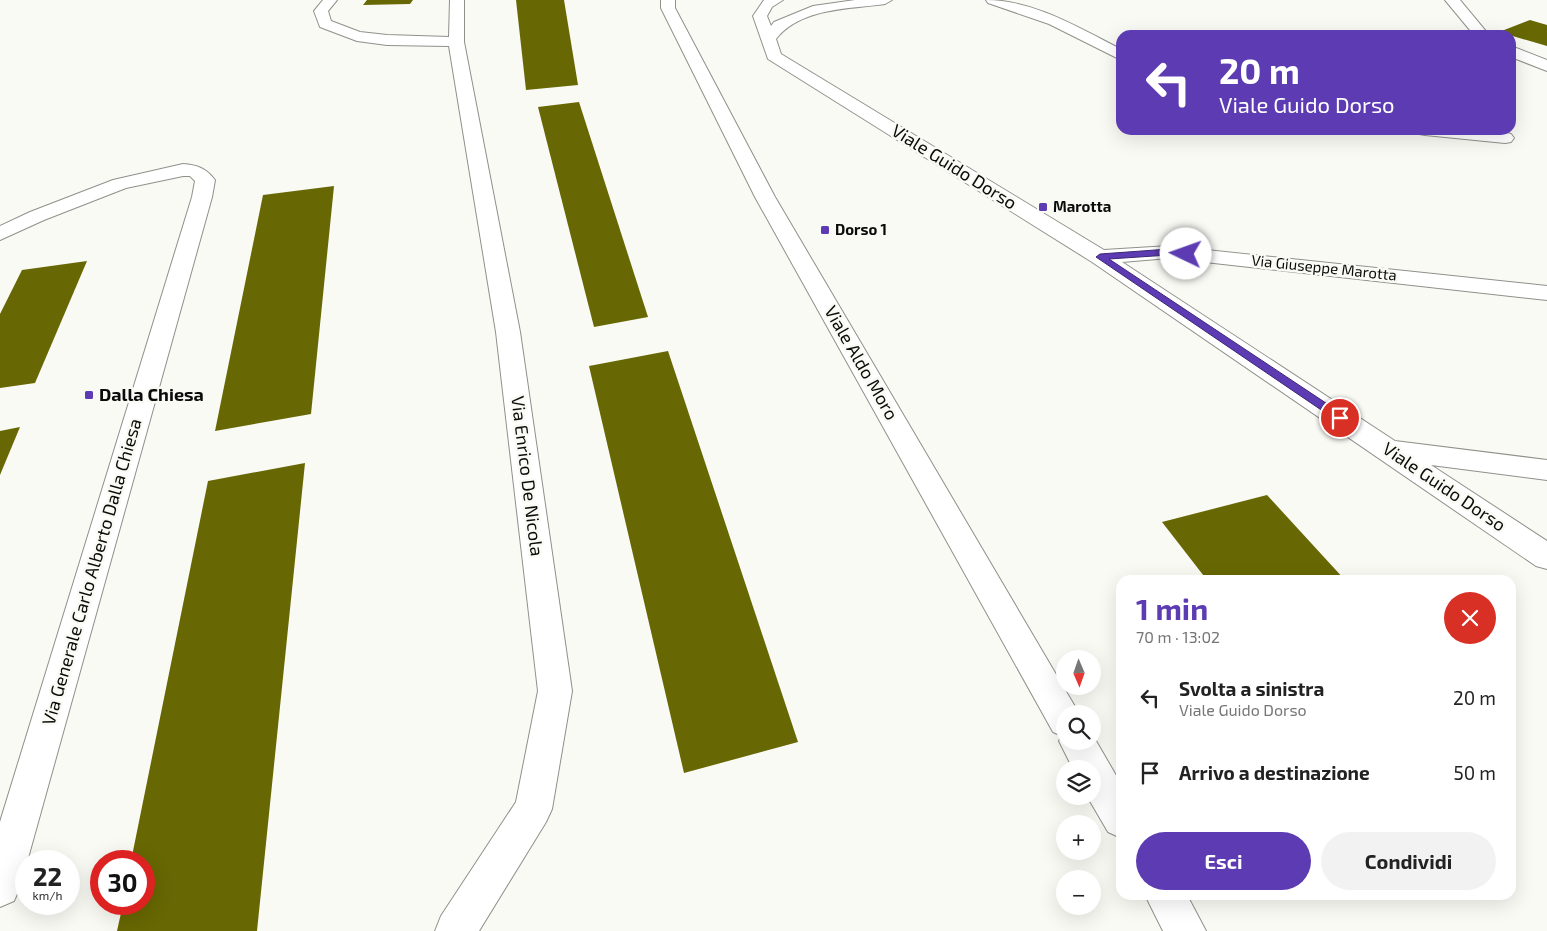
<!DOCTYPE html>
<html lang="it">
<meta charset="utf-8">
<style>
:root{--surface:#fff;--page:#f2f2f2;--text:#222;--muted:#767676;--accent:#5c3bb3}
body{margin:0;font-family:"Exo 2",sans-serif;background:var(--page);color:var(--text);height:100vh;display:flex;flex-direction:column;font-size:19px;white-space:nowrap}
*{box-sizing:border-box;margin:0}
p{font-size:16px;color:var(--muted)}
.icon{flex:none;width:28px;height:28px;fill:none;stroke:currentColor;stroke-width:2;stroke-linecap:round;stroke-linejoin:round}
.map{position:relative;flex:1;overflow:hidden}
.drawer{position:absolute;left:1116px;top:575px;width:400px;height:325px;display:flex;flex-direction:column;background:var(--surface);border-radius:15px;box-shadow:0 5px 20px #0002}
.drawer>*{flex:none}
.top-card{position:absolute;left:1116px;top:30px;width:400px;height:105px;border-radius:15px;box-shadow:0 5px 20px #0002;background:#5c3bb3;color:#fff;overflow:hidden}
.needle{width:32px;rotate:178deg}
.controls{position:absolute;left:1056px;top:650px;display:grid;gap:10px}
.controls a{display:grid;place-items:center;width:45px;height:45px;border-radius:50%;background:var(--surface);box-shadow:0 5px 20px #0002;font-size:25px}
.speed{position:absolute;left:15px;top:850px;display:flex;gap:10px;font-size:25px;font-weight:700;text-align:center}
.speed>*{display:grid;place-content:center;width:65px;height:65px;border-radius:50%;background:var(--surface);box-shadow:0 5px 20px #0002;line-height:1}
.speed small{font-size:12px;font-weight:400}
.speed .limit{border:8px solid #d22;background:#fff;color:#111}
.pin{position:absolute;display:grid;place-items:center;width:42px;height:42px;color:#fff;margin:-21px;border:2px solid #fff;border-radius:50%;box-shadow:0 1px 5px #0007}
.me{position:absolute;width:55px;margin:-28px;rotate:273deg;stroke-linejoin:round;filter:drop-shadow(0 0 4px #0008)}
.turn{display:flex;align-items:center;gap:18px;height:105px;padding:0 20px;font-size:22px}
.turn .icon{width:65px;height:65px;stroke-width:2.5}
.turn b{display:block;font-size:35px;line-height:42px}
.round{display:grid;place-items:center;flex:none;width:52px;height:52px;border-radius:26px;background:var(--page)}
.summary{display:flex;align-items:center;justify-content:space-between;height:85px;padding:0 20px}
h1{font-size:30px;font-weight:700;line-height:38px;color:var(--accent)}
.action{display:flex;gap:10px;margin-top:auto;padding:10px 20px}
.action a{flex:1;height:58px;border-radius:30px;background:var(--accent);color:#fff;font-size:20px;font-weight:700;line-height:58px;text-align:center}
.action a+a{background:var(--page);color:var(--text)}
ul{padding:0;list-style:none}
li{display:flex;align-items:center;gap:15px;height:75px;padding:0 20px}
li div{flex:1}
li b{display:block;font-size:19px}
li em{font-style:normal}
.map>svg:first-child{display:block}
.building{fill:#676703}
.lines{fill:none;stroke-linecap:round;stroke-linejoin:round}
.minor-casing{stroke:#90908b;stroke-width:2}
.minor{fill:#fff;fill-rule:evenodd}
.route{fill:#5c3bb3;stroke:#3c2674}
.poi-dot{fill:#5c3bb3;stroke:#fafaf5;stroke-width:2}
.labels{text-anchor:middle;stroke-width:5;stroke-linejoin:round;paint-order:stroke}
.far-poi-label{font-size:15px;font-weight:bold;fill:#0b0b0a;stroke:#fafaf5;text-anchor:start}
.far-street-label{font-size:15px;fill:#0b0b0a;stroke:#fafaf5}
.street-label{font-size:18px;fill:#0b0b0a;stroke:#fafaf5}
.poi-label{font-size:18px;font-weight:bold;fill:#0b0b0a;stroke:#fafaf5;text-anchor:start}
</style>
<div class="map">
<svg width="1547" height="931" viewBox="0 0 1547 931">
<rect width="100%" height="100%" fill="#fafaf5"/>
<g class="building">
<polygon points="367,0 413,0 410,4 363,5"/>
<polygon points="516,0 564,0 578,85 526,90"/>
<polygon points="1530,20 1547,25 1547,46 1499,32"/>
<polygon points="579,102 648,317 594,327 538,107"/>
<polygon points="334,186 311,414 215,431 263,195"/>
<polygon points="87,261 35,383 0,388 0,314 22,270"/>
<polygon points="668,351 798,742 684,773 589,366"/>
<polygon points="20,427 0,475 0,431"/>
<polygon points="305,463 257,931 117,931 123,904 144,904 144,861 131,861 208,481"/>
<polygon points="1267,495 1345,580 1207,580 1162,522"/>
</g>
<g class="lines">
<g class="minor-casing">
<g id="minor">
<polygon points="323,0 337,0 328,11 331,21 360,32 387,35 449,37 450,0 464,0 464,42 520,332 572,691 552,809 546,822 479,931 435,931 441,916 516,802 538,691 496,332 449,46 387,45 357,41 320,27 314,11"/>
<polygon points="661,0 675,0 675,8 775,197 1077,710 1079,714 1065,714 1065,741 1092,741 1092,734 1121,784 1121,838 1108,832 1087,796 1092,796 1092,769 1073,769 1059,741 1062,736 1053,732 755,197 661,8"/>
<path d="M764,0h19l-11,7 -5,9 4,10 3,-4 39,-16 42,-6h37l-7,4c-36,5 -85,4 -109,35l5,15 323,196 65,-4 378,40v14l-378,-42 -47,4 273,179 152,19v20l-116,-15 116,76v28l-11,-3 -444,-304 -324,-203 -15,-43z"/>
<path d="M986,0c48,0 93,28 135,49v11l-72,-36 -61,-21z"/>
<polygon points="1445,0 1460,0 1489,35 1474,35"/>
<polygon points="1511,46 1547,60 1547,71 1511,57"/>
<path d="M1416,130c31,0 65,-3 95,4l3,4 -3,4 -6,1 -80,-8 -6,-1z"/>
<path d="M183,164c14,1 23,4 32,16l-3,17 -192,690 -6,14 -14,6v-85l192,-625 3,-16 -5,-5h-7l-57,12 -82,32 -44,20v-14l30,-14 83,-32z"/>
<polygon points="1145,895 1187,895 1206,931 1163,931"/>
</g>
</g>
<use href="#minor" class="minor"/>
</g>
<polygon class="route" points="1169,249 1186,251 1191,254 1186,256 1169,255 1109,259 1344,415 1345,418 1344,420 1336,420 1096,257 1100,254"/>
<g class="poi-dot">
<rect x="1038" y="202" width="10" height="10" rx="2.5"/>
<rect x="820" y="225" width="10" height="10" rx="2.5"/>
<rect x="84" y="390" width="10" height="10" rx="2.5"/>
</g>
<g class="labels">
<g class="far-poi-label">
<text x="1053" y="212">Marotta</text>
<text x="835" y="235">Dorso 1</text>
</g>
<g class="far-street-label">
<text transform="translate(1324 268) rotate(6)" y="5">Via Giuseppe Marotta</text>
</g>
<g class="street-label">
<text transform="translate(954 167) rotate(32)" y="6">Viale Guido Dorso</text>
<text transform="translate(861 363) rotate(60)" y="6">Viale Aldo Moro</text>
<text transform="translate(527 476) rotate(83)" y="6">Via Enrico De Nicola</text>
<text transform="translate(1444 487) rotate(34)" y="6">Viale Guido Dorso</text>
<text transform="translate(92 572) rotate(-74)" y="6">Via Generale Carlo Alberto Dalla Chiesa</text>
</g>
<g class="poi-label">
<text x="99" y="401">Dalla Chiesa</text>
</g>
</g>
</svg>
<div class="controls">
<a><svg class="needle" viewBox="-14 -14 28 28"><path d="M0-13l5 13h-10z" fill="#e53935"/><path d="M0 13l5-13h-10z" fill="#767676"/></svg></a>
<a><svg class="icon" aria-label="search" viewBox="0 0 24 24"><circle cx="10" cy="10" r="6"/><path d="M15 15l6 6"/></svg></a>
<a><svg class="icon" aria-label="layers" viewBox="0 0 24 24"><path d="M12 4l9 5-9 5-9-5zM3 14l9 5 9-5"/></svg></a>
<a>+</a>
<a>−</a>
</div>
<div class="speed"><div>22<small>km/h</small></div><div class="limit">30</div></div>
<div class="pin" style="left:1340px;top:418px;background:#d93025"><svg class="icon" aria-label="arrive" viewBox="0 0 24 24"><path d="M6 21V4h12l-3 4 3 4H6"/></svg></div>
<svg class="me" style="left:1186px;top:254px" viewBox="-20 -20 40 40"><circle r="19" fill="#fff"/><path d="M0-13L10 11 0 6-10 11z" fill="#5c3bb3"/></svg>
<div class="top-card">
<div class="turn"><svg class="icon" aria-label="left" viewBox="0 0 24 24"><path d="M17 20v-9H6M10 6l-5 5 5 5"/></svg><div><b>20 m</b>Viale Guido Dorso</div></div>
</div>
<section class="drawer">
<div class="summary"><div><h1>1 min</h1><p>70 m · 13:02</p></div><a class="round" style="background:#d93025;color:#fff"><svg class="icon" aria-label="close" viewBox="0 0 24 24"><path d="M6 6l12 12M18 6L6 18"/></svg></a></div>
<ul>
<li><svg class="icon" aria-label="left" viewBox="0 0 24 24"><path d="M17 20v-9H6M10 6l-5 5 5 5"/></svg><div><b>Svolta a sinistra</b><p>Viale Guido Dorso</p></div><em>20 m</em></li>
<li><svg class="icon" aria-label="arrive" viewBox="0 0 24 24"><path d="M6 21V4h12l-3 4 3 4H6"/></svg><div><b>Arrivo a destinazione</b></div><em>50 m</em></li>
</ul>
<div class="action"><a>Esci</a><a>Condividi</a></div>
</section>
</div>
